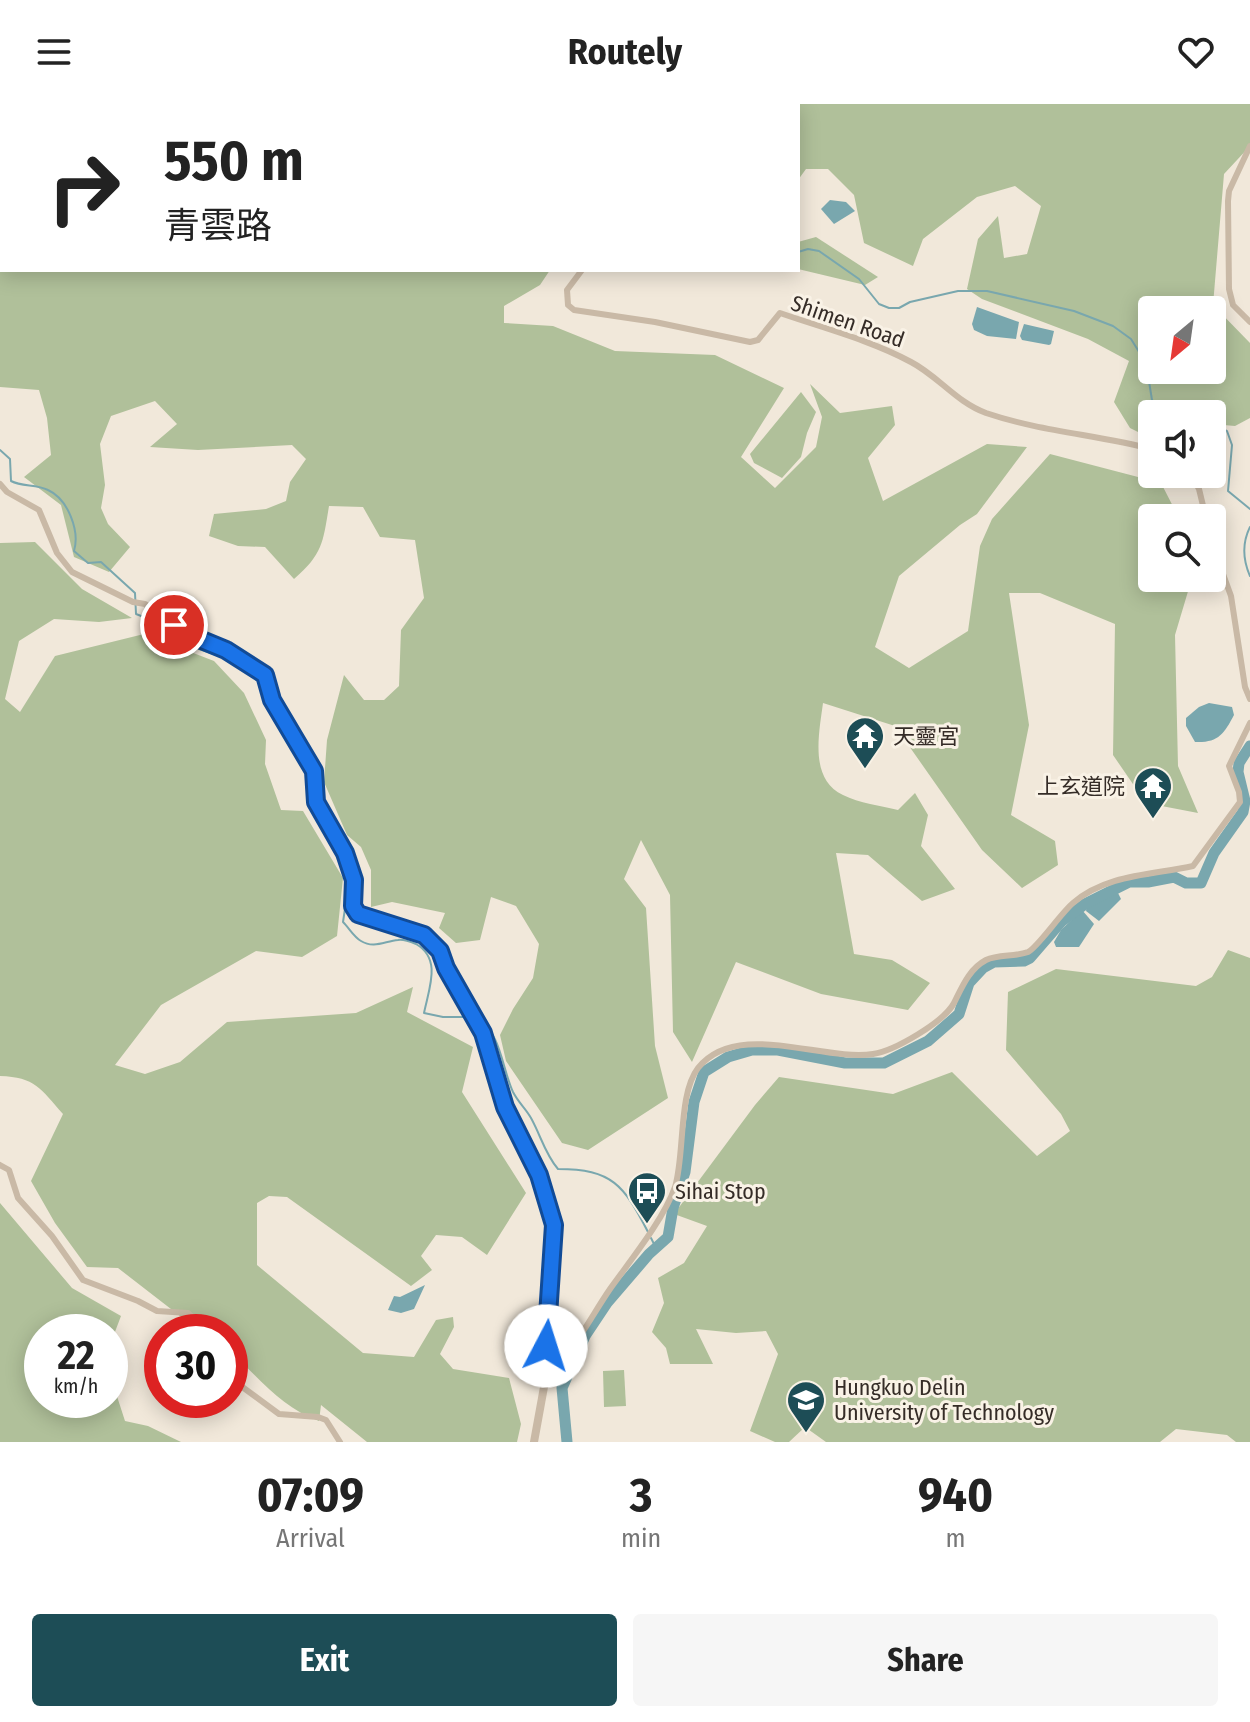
<!DOCTYPE html>
<meta charset="utf-8">
<style>
:root{--surface:#fff;--page:#f6f6f6;--text:#222;--muted:#767676;--accent:#1d4d56}
body{margin:0;font-family:"Fira Sans Condensed","Noto Sans TC",sans-serif;background:var(--page);color:var(--text);height:100vh;display:flex;flex-direction:column;font-size:30px;white-space:nowrap}
*{box-sizing:border-box;margin:0}
p{font-size:26px;color:var(--muted)}
.icon{flex:none;width:44px;height:44px;fill:none;stroke:currentColor;stroke-width:2;stroke-linecap:round;stroke-linejoin:round}
.map{position:relative;height:1338px;overflow:hidden}
.details{display:flex;flex-direction:column;background:var(--surface);flex:1}
.details>*{flex:none}
.top-card{position:absolute;left:0px;top:0px;width:800px;height:168px;box-shadow:0 4px 20px #0003;background:#fff;color:var(--text);overflow:hidden}
.needle{width:52px;rotate:209deg}
.tools{position:absolute;left:1138px;top:192px;display:grid;gap:16px}
.tools a{display:grid;place-items:center;width:88px;height:88px;border-radius:8px;background:var(--surface);box-shadow:0 4px 20px #0003;font-size:40px}
.speed{position:absolute;left:24px;top:1210px;display:flex;gap:16px;font-size:40px;font-weight:700;text-align:center}
.speed>*{display:grid;place-content:center;width:104px;height:104px;border-radius:50%;background:var(--surface);box-shadow:0 4px 20px #0003;line-height:1}
.speed small{font-size:20px;font-weight:400}
.speed .limit{border:12px solid #d22;background:#fff;color:#111}
.pin{position:absolute;display:grid;place-items:center;width:68px;height:68px;color:#fff;margin:-34px;border:4px solid #fff;border-radius:50%;box-shadow:0 2px 8px #0007}
.me{position:absolute;width:88px;margin:-44px;rotate:5deg;stroke-linejoin:round;filter:drop-shadow(0 0 6px #0008)}
.turn{display:flex;align-items:center;gap:28px;height:168px;padding:0 32px;font-size:36px}
.turn .icon{width:104px;height:104px;stroke-width:2.5}
.turn b{display:block;font-size:56px;line-height:68px}
.eta{display:flex;justify-content:space-evenly;align-items:center;height:136px;text-align:center}
.eta b{font-size:48px;font-weight:700;line-height:56px}
.action{display:flex;gap:16px;margin-top:auto;padding:16px 32px}
.action a{flex:1;height:92px;border-radius:8px;background:var(--accent);color:#fff;font-size:32px;font-weight:700;line-height:92px;text-align:center}
.action a+a{background:var(--page);color:var(--text)}
header{display:flex;justify-content:space-between;align-items:center;height:104px;padding:0 32px;background:var(--surface);font-size:36px;font-weight:700}
.map>svg:first-child{display:block}
.green{fill:#b0c09a;fill-rule:evenodd}
.water{fill:#79a7ae}
.lines{fill:none;stroke-linecap:round;stroke-linejoin:round}
.stream{stroke:#79a7ae;stroke-width:2}
.river{stroke:#79a7ae;stroke-width:11}
.minor{stroke:#c9b9a6;stroke-width:6}
.tertiary{stroke:#c9b9a6;stroke-width:8}
.route-casing{stroke:#114b97;stroke-width:20}
.route{stroke:#1a73e8;stroke-width:14}
.labels{text-anchor:middle;stroke-width:6;stroke-linejoin:round;paint-order:stroke}
.street-label{font-size:22px;fill:#352c27;stroke:#f9f2e6}
.poi-label{font-size:22px;fill:#352c27;stroke:#f9f2e6;text-anchor:start}
</style>
<header><svg class="icon" aria-label="menu" viewBox="0 0 24 24"><path d="M4 6h16M4 12h16M4 18h16"/></svg>Routely<svg class="icon" aria-label="heart" viewBox="0 0 24 24"><path d="M12 20l-8-8c-3-5 5-10 8-4 3-6 11-1 8 4z"/></svg></header>
<div class="map">
<svg width="1250" height="1338" viewBox="0 0 1250 1338">
<rect width="100%" height="100%" fill="#f1e8da"/>
<g class="green">
<path d="M0,0h237l-235,2v164h548l-10,15 -36,21v17l49,3 62,25 100,4 69,33 -43,69 34,31 41,-41 6,-30 -12,-33 30,29 52,-7 3,19 -27,33 15,43 104,-57 40,3 -50,67 -17,11 -61,51 -24,71 34,21 59,-37 12,-85 12,-27 58,-65 111,29 18,35h-27v68l27,-8h13l-17,57 3,131 20,47 -52,-10 -33,-48 2,-131 -75,-31h-31l20,132 -18,90 44,26 3,24 -36,23 -40,-38 -87,-124 -72,-23c-4,31 -14,76 20,92 16,8 38,11 55,15l17,-17 13,22 -7,31 34,43 -33,12 -54,-46 -32,-2 18,101 38,6 38,23 -22,27 -87,-16 -85,-32 -44,100 -19,-30 -3,-137 -29,-55 -17,39 22,29 9,138 13,52 -80,52 -26,-7 -56,-82 -6,-26 13,-26 20,-31 6,-34 -23,-38 -25,-9 -11,43 -24,3 -17,-15 6,-15 -53,-11 -21,5v-37l-10,-23 -14,-12 -23,-53 3,-42 17,-65 20,25h20l15,-14 2,-56 23,-32 -9,-58 -35,-3 -17,-30 -34,-1c-6,36 -6,48 -35,73l-29,-32 -27,-1 -29,-10 5,-22 52,-5 20,-8 4,-19 16,-23 -14,-14 -94,5 -48,-3 27,-23 -22,-23 -44,15 -11,28 5,41 -4,23 7,16 22,23 -21,25 -35,-15 -13,-52 -37,-28 27,-22 -4,-37 -8,-28 -39,-3z"/>
<path d="M695,0h555v42l-26,28 -11,131 37,38v75l-15,8 -23,-2v-10h-60v25l-22,-11 -16,-26 15,-41 -41,-22 -106,-40 -15,-10 11,-50 20,-23 6,42 23,-4 14,-48 -26,-20 -38,11 -54,42 -10,27 -49,-23 -10,-48 -26,-26h-22l-8,11v-74h-103zM1152,206h60v60h-60z"/>
<polygon points="816,133 878,173 865,181 798,165 798,138"/>
<polygon points="801,288 816,308 807,329 801,353 782,374 754,359 750,350"/>
<path d="M35,438l47,47 50,29 -33,4 -45,-3 -35,22 -14,58 15,13 35,-56 89,-22 70,27 30,32 22,47 -1,24 16,46 22,1 40,67 -6,58 -35,21 -46,-6 -95,54 -46,60 30,9 35,-12 47,-40 129,-9 57,-26 -6,25 66,35 -11,45 64,101 -39,62 -25,-18 -26,-2 -15,21 11,14 -21,16 -124,-89 -18,-1 -12,7v62l106,88 51,4 22,-37 17,-3 1,10 -14,27 13,15 56,9 12,46 -4,18h-150l-46,-37 -2,16c-36,-12 -62,-45 -89,-70v-19h-20l-8,-14 -22,-2 -62,-48 -31,-1 -32,-44 -24,-42 32,-67c-22,-25 -28,-37 -63,-38v-533z"/>
<polygon points="1228,846 1250,854 1250,1338 1236,1338 1227,1331 1176,1325 1160,1338 826,1338 805,1323 789,1338 775,1338 750,1327 778,1250 766,1227 736,1229 696,1225 713,1260 670,1260 666,1244 652,1228 664,1199 658,1174 684,1159 707,1122 674,1110 755,1001 779,973 893,990 952,968 1037,1052 1070,1027 1061,1010 1006,946 1008,888 1056,865 1196,882 1212,873"/>
<polygon points="0,1099 72,1184 121,1212 110,1241 110,1228 42,1228 42,1296 110,1296 110,1279 114,1283 125,1317 148,1322 181,1338 0,1338"/>
<polygon points="624,1266 626,1302 604,1303 603,1267"/>
</g>
<g class="water">
<polygon points="830,96 846,98 855,107 834,120 821,105"/>
<polygon points="977,203 1019,218 1016,235 987,232 974,226 972,220"/>
<polygon points="1024,220 1054,227 1051,240 1049,241 1022,236 1020,232"/>
<path d="M1209,599l23,4 2,8c-10,19 -16,28 -39,27l-9,-16v-8l13,-11z"/>
<polygon points="1118,789 1121,795 1099,817 1086,807 1087,803 1093,798"/>
<polygon points="1082,806 1094,820 1079,843 1056,843 1054,838 1061,826"/>
<polygon points="425,1181 414,1205 401,1209 388,1206 394,1192 400,1193"/>
</g>
<g class="lines">
<g class="stream">
<polyline points="666,0 666,2"/>
<polyline points="798,148 808,145 819,147 859,175 879,200 889,204 899,204 910,198 958,187 987,187 1074,207 1113,222 1131,235 1146,259 1152,296 1160,305 1177,310"/>
<polyline points="758,166 770,166"/>
<polyline points="1212,318 1227,327 1232,341 1228,387 1250,405"/>
<path d="M0,346l10,9 1,22c11,6 25,3 37,9 20,9 32,41 26,61l14,12 13,-1 34,31 1,21 26,10 17,18 46,16 39,23"/>
<path d="M1250,423c-8,16 -7,33 0,49"/>
<polyline points="292,625 310,645 318,658 319,695 343,739"/>
<polyline points="349,752 356,772"/>
<path d="M352,792l-6,6 -3,20c6,6 11,15 18,19 13,8 24,0 37,-1 5,-1 13,2 18,4 26,15 13,44 8,69l19,4h29"/>
<path d="M478,914c23,16 24,50 35,74 5,10 13,17 18,26 10,18 14,36 27,51 54,0 66,16 90,63"/>
<polyline points="651,1134 656,1144"/>
</g>
<polyline class="river" points="567,1338 562,1284 585,1232 607,1199 649,1150 668,1133 673,1104 685,1068 694,998 704,968 728,953 752,946 778,946 845,959 884,959 928,937 959,910 969,879 983,864 994,858 1024,857 1030,854 1062,817 1085,800 1129,778 1148,778 1174,773 1186,779 1201,779 1214,749 1243,708 1245,697 1238,668 1239,659 1250,642"/>
<g class="minor">
<polyline points="582,0 584,2"/>
<polyline points="1250,42 1229,87 1228,97 1229,185 1233,201 1250,218"/>
<path d="M582,166l-15,20 1,15 6,5 81,12 95,20 8,-2 22,-27c43,15 90,27 131,49 27,14 45,40 75,51 53,18 111,22 166,36"/>
<polyline points="1191,370 1199,385 1206,414"/>
<polyline points="0,380 7,388 39,406 57,449 72,468 133,498 145,500 180,527 226,546 265,571 272,596 314,667 316,698 345,749 354,776 353,802 358,810 424,831 440,847 446,864 483,929 505,1003 539,1071 555,1133 544,1269 546,1272"/>
<polyline points="1212,440 1231,492 1245,583 1250,595"/>
<polyline points="0,1061 9,1066 18,1094 52,1132 83,1176 138,1197 157,1207 188,1209 198,1218 197,1228"/>
<path d="M546,1272c27,-22 44,-58 64,-87 20,-28 54,-70 65,-102 10,-33 3,-93 23,-119 39,-49 125,-6 175,-14 21,-3 71,-32 81,-51 8,-16 15,-34 32,-43 12,-6 29,-3 42,-8 9,-4 33,-39 45,-49 34,-29 79,-28 120,-37l47,-64 -1,-10 -10,-26 21,-43"/>
<polyline points="230,1281 241,1282 279,1310 318,1313 326,1316 340,1338"/>
</g>
<polyline class="tertiary" points="534,1338 546,1272"/>
</g>
<g class="lines">
<g class="route-casing">
<polyline id="route" points="174,521 180,527 226,546 265,571 272,596 314,667 316,698 345,749 354,776 353,802 358,810 424,831 440,847 446,864 483,929 505,1003 539,1071 554,1121 546,1242"/>
</g>
<use href="#route" class="route"/>
</g>
<defs>
<g id="temple-pin" transform="scale(2)"><path d="M0 17L-7.5 6A9.5 9.5 0 1 1 7.5 6Z" fill="#1d4d56" stroke="#f9f2e6"/><path d="M0-6L5-2H3V0L6.5 2.5H4V6H1.5V3h-3V6H-4V2.5H-6.5L-3 0V-2H-5Z" fill="#fff"/></g>
<g id="bus-pin" transform="scale(2)"><path d="M0 17L-7.5 6A9.5 9.5 0 1 1 7.5 6Z" fill="#1d4d56" stroke="#f9f2e6"/><path d="M-5-6H5V4H4V6H2V4H-2V6H-4V4H-5ZM-3.5-4V0h7V-4ZM-3.5 1.2v1.5H-2V1.2ZM2 1.2v1.5H3.5V1.2Z" fill="#fff"/></g>
<g id="university-pin" transform="scale(2)"><path d="M0 17L-7.5 6A9.5 9.5 0 1 1 7.5 6Z" fill="#1d4d56" stroke="#f9f2e6"/><path d="M0-5L7-2L0 1L-7-2ZM-4 1L0 2.5L4 1V4Q0 6-4 4Z" fill="#fff"/></g>
</defs>
<g fill-rule="evenodd">
<use href="#temple-pin" x="865" y="632"/>
<use href="#temple-pin" x="1153" y="682"/>
<use href="#bus-pin" x="647" y="1087"/>
<use href="#university-pin" x="806" y="1296"/>
</g>
<g class="labels">
<g class="street-label">
<text transform="translate(848 217) rotate(19)" y="8">Shimen Road</text>
</g>
<g class="poi-label">
<text x="893" y="640">天靈宮</text>
<text x="1125" y="690" text-anchor="end">上玄道院</text>
<text x="675" y="1095">Sihai Stop</text>
<text x="834" y="1291">Hungkuo Delin<tspan x="834" dy="25">University of Technology</tspan></text>
</g>
</g>
</svg>
<div class="tools">
<a><svg class="needle" viewBox="-14 -14 28 28"><path d="M0-13l5 13h-10z" fill="#e53935"/><path d="M0 13l5-13h-10z" fill="#767676"/></svg></a>
<a><svg class="icon" aria-label="sound" viewBox="0 0 24 24"><path d="M4 9h4l5-4v14l-5-4H4zM17 9q2 3 0 6"/></svg></a>
<a><svg class="icon" aria-label="search" viewBox="0 0 24 24"><circle cx="10" cy="10" r="6"/><path d="M15 15l6 6"/></svg></a>
</div>
<div class="speed"><div>22<small>km/h</small></div><div class="limit">30</div></div>
<div class="pin" style="left:174px;top:521px;background:#d93025"><svg class="icon" aria-label="arrive" viewBox="0 0 24 24"><path d="M6 21V4h12l-3 4 3 4H6"/></svg></div>
<svg class="me" style="left:546px;top:1242px" viewBox="-20 -20 40 40"><circle r="19" fill="#fff"/><path d="M0-13L10 11 0 6-10 11z" fill="#1a73e8"/></svg>
<div class="top-card">
<div class="turn"><svg class="icon" aria-label="right" viewBox="0 0 24 24"><path d="M7 20v-9h11M14 6l5 5-5 5"/></svg><div><b>550 m</b>青雲路</div></div>
</div>
</div>
<section class="details">
<div class="eta">
<div><b>07:09</b><p>Arrival</p></div>
<div><b>3</b><p>min</p></div>
<div><b>940</b><p>m</p></div>
</div>
<div class="action"><a>Exit</a><a>Share</a></div>
</section>
